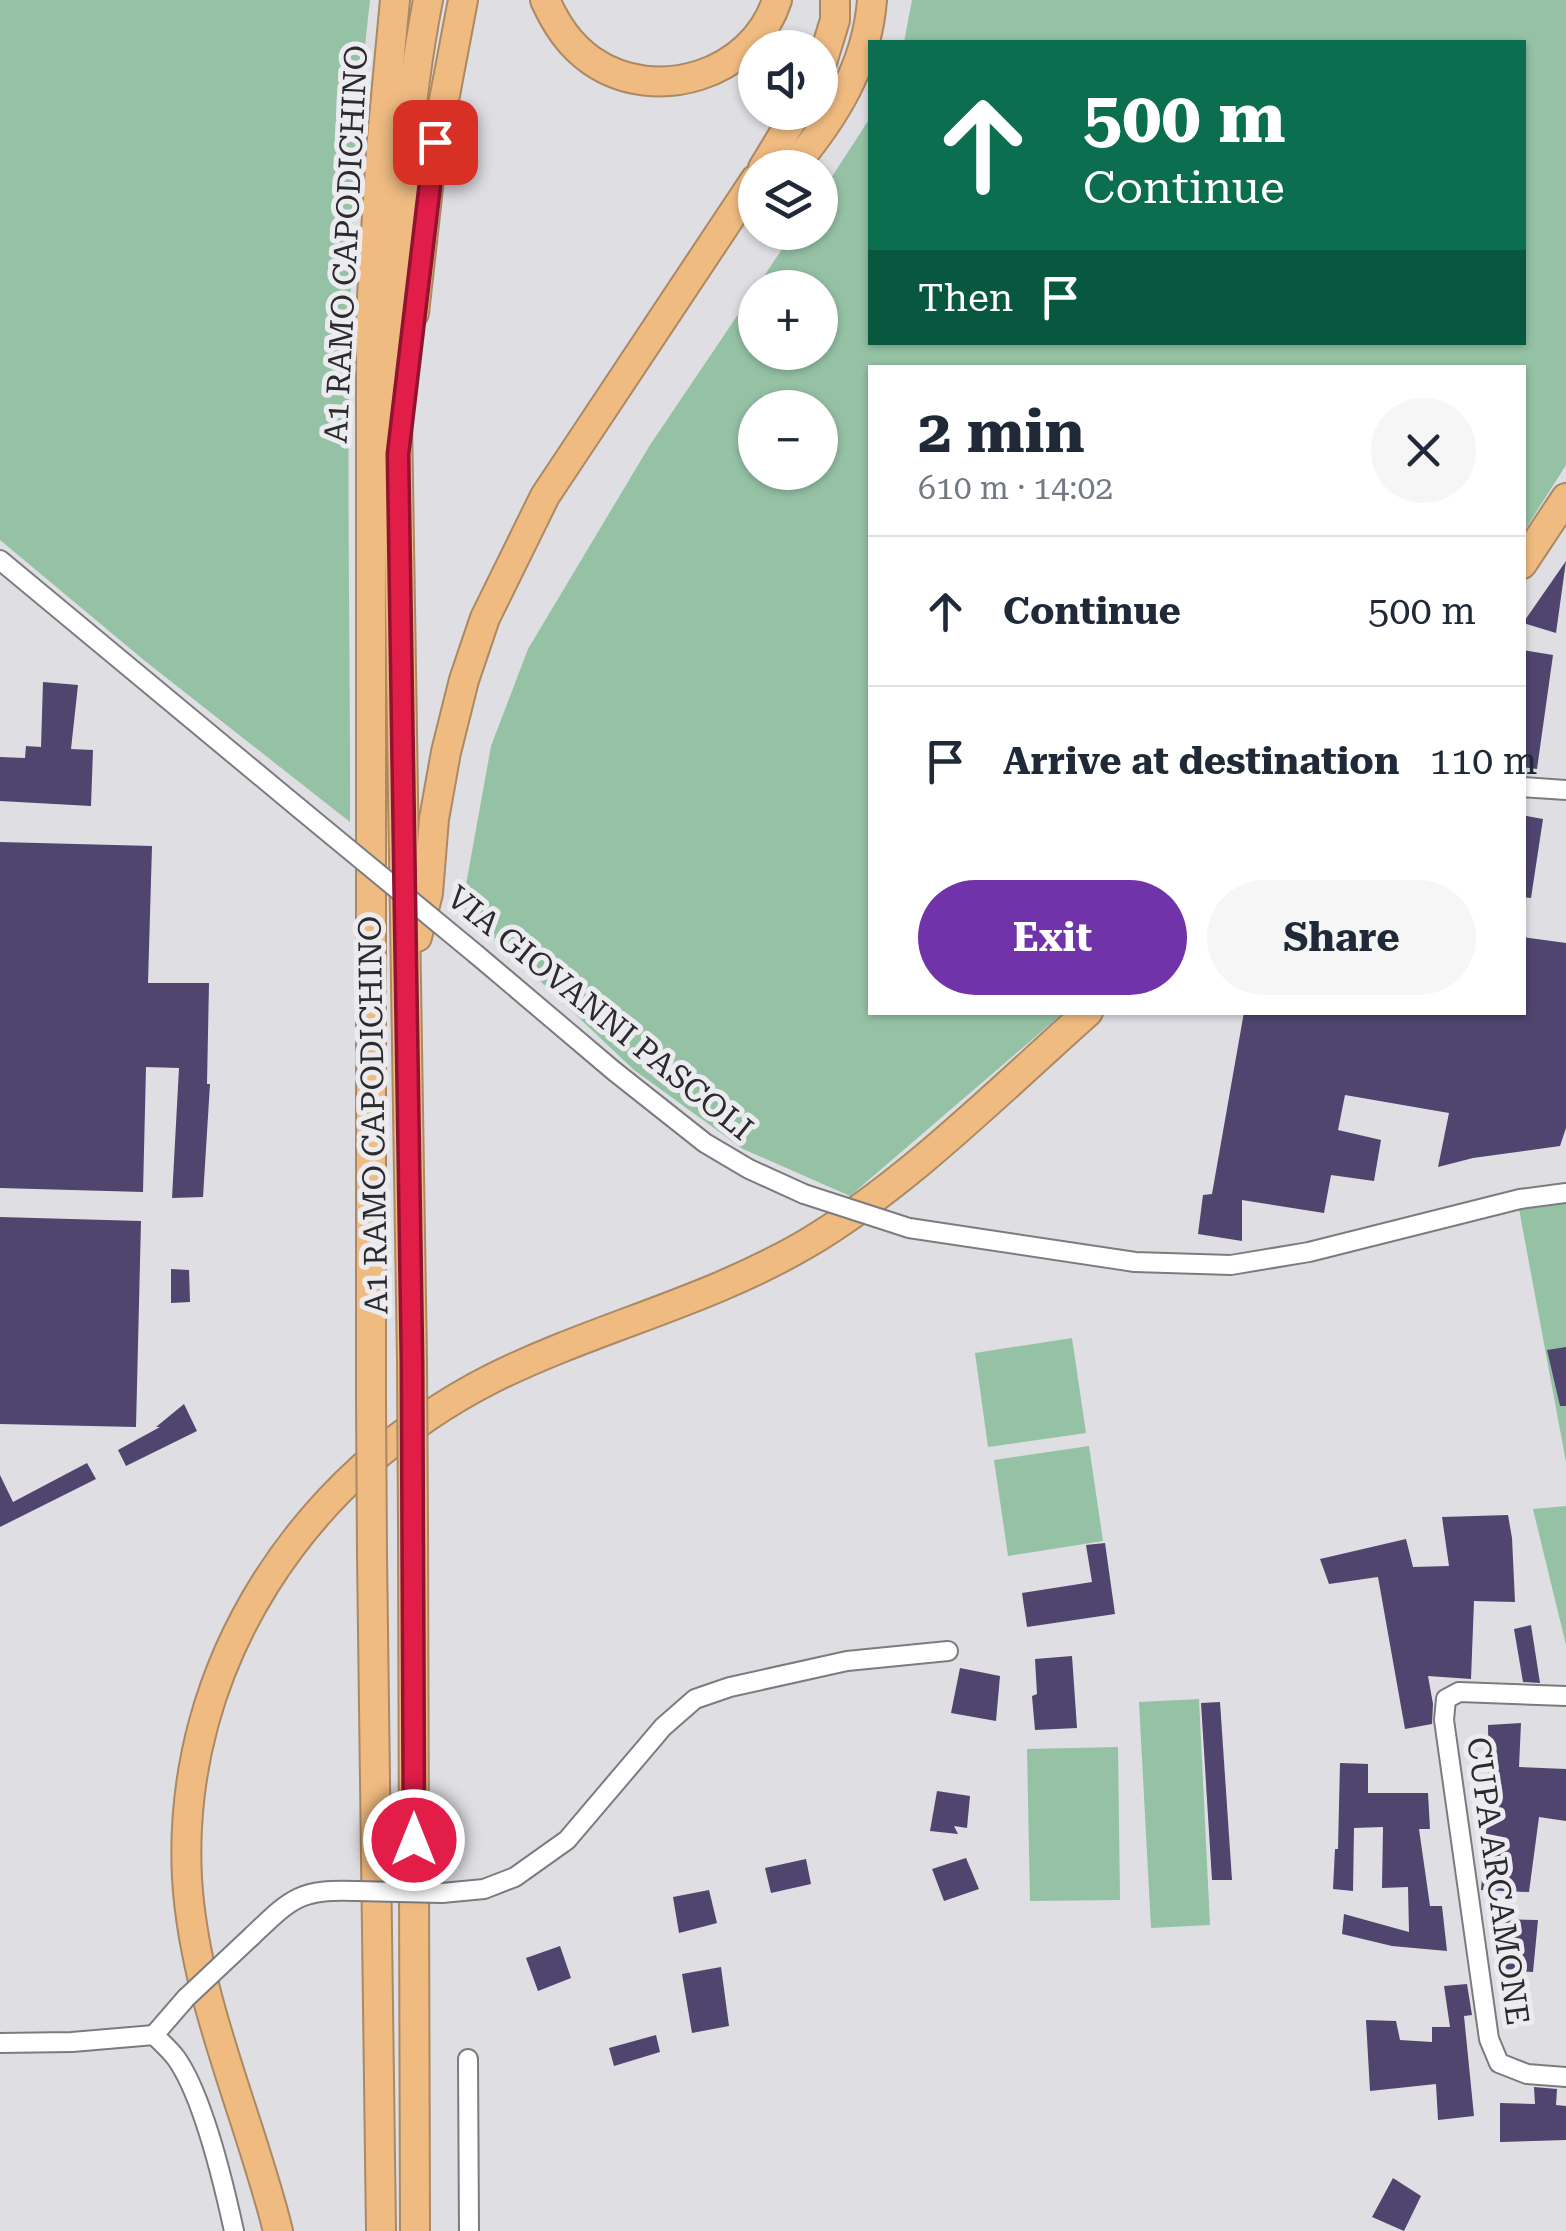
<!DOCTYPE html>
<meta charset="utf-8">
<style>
:root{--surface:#fff;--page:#f6f6f7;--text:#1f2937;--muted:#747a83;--line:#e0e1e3;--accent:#7133a9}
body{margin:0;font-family:"Roboto Serif",serif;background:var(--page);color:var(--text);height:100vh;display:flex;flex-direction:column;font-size:38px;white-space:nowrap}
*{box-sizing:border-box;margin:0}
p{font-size:32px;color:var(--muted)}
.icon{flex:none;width:55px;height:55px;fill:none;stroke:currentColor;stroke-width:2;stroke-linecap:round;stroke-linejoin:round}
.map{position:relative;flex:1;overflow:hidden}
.drawer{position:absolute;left:868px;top:365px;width:658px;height:650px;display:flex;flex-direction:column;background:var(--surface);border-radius:0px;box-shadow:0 2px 8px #0004}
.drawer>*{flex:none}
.guide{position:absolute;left:868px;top:40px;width:658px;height:305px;border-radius:0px;box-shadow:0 2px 8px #0004;background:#0b6e4f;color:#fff;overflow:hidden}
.fabs{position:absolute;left:738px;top:30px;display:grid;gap:20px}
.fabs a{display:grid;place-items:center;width:100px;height:100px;border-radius:50%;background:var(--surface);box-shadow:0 2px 8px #0004;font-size:50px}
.pin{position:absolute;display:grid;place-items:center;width:85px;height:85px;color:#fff;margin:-42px;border-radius:20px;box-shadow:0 5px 15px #0006}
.me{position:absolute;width:110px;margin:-55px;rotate:0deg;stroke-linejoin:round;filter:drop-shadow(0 0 8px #0008)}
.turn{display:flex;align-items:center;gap:35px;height:210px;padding:0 50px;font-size:45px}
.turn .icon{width:130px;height:130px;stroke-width:2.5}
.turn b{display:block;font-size:70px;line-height:85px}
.then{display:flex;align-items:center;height:95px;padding:0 50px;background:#0003;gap:20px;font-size:38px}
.round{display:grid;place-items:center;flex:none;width:105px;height:105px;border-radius:52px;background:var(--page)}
.head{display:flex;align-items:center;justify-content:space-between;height:170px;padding:0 50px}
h1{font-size:60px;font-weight:700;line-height:75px}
.primary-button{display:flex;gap:20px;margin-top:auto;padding:20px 50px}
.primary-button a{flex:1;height:115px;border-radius:60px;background:var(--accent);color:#fff;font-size:40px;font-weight:700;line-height:115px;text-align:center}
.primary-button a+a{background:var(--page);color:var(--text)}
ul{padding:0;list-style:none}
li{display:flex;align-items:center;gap:30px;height:150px;padding:0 50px;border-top:2px solid var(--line)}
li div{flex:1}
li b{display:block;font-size:38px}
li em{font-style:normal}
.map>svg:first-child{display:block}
.green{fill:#95c2a5;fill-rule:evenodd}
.building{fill:#4f456f}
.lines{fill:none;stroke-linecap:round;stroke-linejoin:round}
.minor-casing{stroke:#7c7b7f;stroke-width:22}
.highway-casing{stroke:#aa8964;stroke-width:32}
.minor{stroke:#fff;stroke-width:18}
.highway{stroke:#efbb81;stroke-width:28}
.minor-bridge-casing{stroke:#7c7b7f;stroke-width:22;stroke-linecap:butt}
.highway-bridge-casing{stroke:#aa8964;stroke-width:32;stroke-linecap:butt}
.minor-bridge{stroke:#fff;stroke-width:18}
.highway-bridge{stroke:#efbb81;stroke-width:28}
.route-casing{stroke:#92132f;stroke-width:25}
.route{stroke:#e11d48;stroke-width:18}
.labels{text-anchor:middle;stroke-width:10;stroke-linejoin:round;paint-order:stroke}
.street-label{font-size:32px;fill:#2b2b2d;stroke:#ececf0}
</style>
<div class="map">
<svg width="1566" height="2231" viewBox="0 0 1566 2231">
<rect width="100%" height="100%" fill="#dfdee3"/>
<g class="green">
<path d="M0,0h370c-31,270 -19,550 -20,822l-205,-161 -145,-121z"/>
<path d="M912,0h654v465l-43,68 -1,-165h-652v644l193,1 -213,183 -107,-47 -109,-79 -172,-163 29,-161 37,-97 122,-204 143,-212 27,-1v-37l50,-77v224h652v-300h-618zM755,288h65v64h-65zM755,408h65v64h-65z"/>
<polygon points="1566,1202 1566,1462 1519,1209"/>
<polygon points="1072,1338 1086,1433 988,1447 975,1353"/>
<polygon points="1089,1446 1103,1541 1008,1556 994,1460"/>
<polygon points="1566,1506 1566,1645 1533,1509"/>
<polygon points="1199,1699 1210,1925 1151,1928 1139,1702"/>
<polygon points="1118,1747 1120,1900 1030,1901 1027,1749"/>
</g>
<g class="building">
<polygon points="1566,561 1556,633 1523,623"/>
<polygon points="1522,650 1553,655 1537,769 1522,767"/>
<polygon points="43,682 78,685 71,749 93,750 91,806 0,801 0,757 25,758 26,746 41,747"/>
<polygon points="1522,815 1543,819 1531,898 1522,897"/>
<polygon points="0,842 152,846 148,983 209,983 207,1084 210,1084 203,1197 172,1198 179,1068 146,1067 143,1192 0,1188"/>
<polygon points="1522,937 1566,943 1566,1128 1560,1146 1473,1158 1438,1167 1449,1113 1345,1095 1338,1130 1381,1140 1374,1181 1331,1175 1324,1213 1242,1200 1242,1241 1198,1234 1203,1195 1212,1194 1244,1012 1522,1012"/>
<polygon points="0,1217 141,1221 136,1427 0,1424"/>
<polygon points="171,1269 189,1270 190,1302 171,1303"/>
<polygon points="1566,1347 1566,1406 1560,1406 1547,1350"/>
<polygon points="184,1404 197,1431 126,1466 118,1450 160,1427 156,1427"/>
<polygon points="87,1463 96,1479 0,1527 0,1475 13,1502"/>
<polygon points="1508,1515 1512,1538 1515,1602 1474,1601 1471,1679 1428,1676 1433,1704 1432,1724 1405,1729 1378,1577 1329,1584 1320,1559 1406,1539 1413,1567 1449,1566 1442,1517"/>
<polygon points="1105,1543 1115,1614 1027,1627 1022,1593 1092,1582 1086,1545"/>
<polygon points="1531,1625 1540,1683 1523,1682 1514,1629"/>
<polygon points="1072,1656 1077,1728 1035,1730 1032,1696 1037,1694 1035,1659"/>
<polygon points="960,1668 1000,1676 996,1721 951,1713"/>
<polygon points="1220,1702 1232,1880 1212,1880 1201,1703"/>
<polygon points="1521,1723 1519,1767 1566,1769 1566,1821 1539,1817 1529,1892 1481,1890 1489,1799 1488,1725"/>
<polygon points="1340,1763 1368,1764 1368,1793 1428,1793 1430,1829 1419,1829 1430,1906 1442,1906 1447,1951 1392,1946 1342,1934 1344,1914 1409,1932 1408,1887 1382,1888 1383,1827 1354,1828 1353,1891 1333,1889 1335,1849 1338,1849"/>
<polygon points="937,1791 970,1796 967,1828 954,1826 958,1834 930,1831"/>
<polygon points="966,1858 979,1889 944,1901 932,1869"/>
<polygon points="806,1859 811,1884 771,1893 765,1868"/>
<polygon points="709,1890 717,1923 679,1933 673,1897"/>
<polygon points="1500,1919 1538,1920 1533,1972 1497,1970"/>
<polygon points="560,1946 571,1978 538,1991 526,1958"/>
<polygon points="721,1967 729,2026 692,2033 682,1974"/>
<polygon points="1467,1984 1472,2015 1464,2016 1474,2116 1438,2120 1436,2084 1370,2091 1366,2020 1396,2021 1400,2040 1432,2042 1432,2027 1450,2027 1444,1986"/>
<polygon points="656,2035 660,2052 614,2066 609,2048"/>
<polygon points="1534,2087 1557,2089 1556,2105 1566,2106 1566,2140 1500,2142 1500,2103 1535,2104"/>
<polygon points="1393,2178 1421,2196 1404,2231 1372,2217"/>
</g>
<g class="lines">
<g class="minor-casing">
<g id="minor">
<polyline points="0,560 300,809"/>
<polyline points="1522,787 1566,790"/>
<polyline points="477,955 614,1071 705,1143 749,1169 804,1194"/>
<polyline points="909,1228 1135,1262 1231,1265 1309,1252 1520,1199 1566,1193"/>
<polyline points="1566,1696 1459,1692 1446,1699 1444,1720 1489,2039 1499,2063 1527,2074 1566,2077"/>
<polyline points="442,1893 484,1889 515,1877 567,1840 663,1727 695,1699 730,1687 847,1661 948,1651"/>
<path d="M252,1936c40,-38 47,-47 104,-45"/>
<polyline points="154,2035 186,1998"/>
<path d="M0,2043l72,-1 82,-7c7,7 16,15 22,23 27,38 48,127 58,173"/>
<polyline points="468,2059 469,2231"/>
</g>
</g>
<g class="highway-casing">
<g id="highway">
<path d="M545,0c11,24 24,45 47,61 64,44 161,14 185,-61"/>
<polyline points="820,69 835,20 835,0"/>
<polyline points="763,168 797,112"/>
<path d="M792,168c42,-50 75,-102 80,-168"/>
<polyline points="414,313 429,179 463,0"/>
<polyline points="1522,564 1566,498"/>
<polyline points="417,937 428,893 434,819 446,752 464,680 485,618 545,496 755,180"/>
<path d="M412,1361l-16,-1007c4,-119 9,-237 32,-354"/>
<polyline points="371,1398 371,314 381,150 395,0"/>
<polyline points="413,1528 415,2231"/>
<polyline points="372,1555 381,2231"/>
<path d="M278,2231c-29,-117 -84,-232 -91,-353 -11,-214 118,-405 306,-500 103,-51 212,-75 313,-134 100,-59 194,-154 282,-232"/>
</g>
</g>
<use href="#minor" class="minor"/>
<use href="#highway" class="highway"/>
<g class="minor-bridge-casing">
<g id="minor-bridge">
<polyline points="300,809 477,955"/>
<polyline points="804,1194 909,1228"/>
<polyline points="356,1891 442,1893"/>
<polyline points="186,1998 252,1936"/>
</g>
</g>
<g class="highway-bridge-casing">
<g id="highway-bridge">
<polyline points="412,1361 413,1528"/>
<polyline points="371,1398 372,1555"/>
</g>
</g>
<use href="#minor-bridge" class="minor-bridge"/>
<use href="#highway-bridge" class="highway-bridge"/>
</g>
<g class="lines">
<g class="route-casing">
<polyline id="route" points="414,1840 412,1361 398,454 435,142"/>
</g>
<use href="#route" class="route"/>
</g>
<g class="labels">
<g class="street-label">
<text transform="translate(346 244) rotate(-87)" y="11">A1 RAMO CAPODICHINO</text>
<text transform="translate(600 1013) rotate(39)" y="11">VIA GIOVANNI PASCOLI</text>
<text transform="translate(373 1115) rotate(-91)" y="11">A1 RAMO CAPODICHINO</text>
<text transform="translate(1498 1881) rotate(82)" y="11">CUPA ARCAMONE</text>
</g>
</g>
</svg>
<div class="fabs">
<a><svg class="icon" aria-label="sound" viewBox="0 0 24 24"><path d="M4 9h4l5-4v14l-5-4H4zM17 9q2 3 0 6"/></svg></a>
<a><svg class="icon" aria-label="layers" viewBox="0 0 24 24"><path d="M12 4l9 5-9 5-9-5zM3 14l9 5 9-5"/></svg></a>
<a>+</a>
<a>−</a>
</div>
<div class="pin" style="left:435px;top:142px;background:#d93025"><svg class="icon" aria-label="arrive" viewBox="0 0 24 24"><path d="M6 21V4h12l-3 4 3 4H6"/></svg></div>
<svg class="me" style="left:414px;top:1840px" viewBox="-20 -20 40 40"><circle r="17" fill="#e11d48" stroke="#fff" stroke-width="3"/><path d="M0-11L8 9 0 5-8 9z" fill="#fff"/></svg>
<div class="guide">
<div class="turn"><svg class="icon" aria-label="ahead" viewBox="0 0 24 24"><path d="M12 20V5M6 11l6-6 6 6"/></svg><div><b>500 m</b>Continue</div></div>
<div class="then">Then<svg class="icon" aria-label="arrive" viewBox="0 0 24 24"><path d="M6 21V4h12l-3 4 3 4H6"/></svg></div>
</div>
<section class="drawer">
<div class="head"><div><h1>2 min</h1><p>610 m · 14:02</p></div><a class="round"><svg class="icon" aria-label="close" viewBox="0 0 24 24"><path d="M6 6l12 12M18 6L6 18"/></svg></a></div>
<ul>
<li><svg class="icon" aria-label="ahead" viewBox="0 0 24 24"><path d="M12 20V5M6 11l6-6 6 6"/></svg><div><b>Continue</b></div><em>500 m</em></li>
<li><svg class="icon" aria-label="arrive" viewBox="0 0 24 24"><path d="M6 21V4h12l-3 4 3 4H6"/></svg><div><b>Arrive at destination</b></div><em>110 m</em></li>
</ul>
<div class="primary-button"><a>Exit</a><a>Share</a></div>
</section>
</div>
